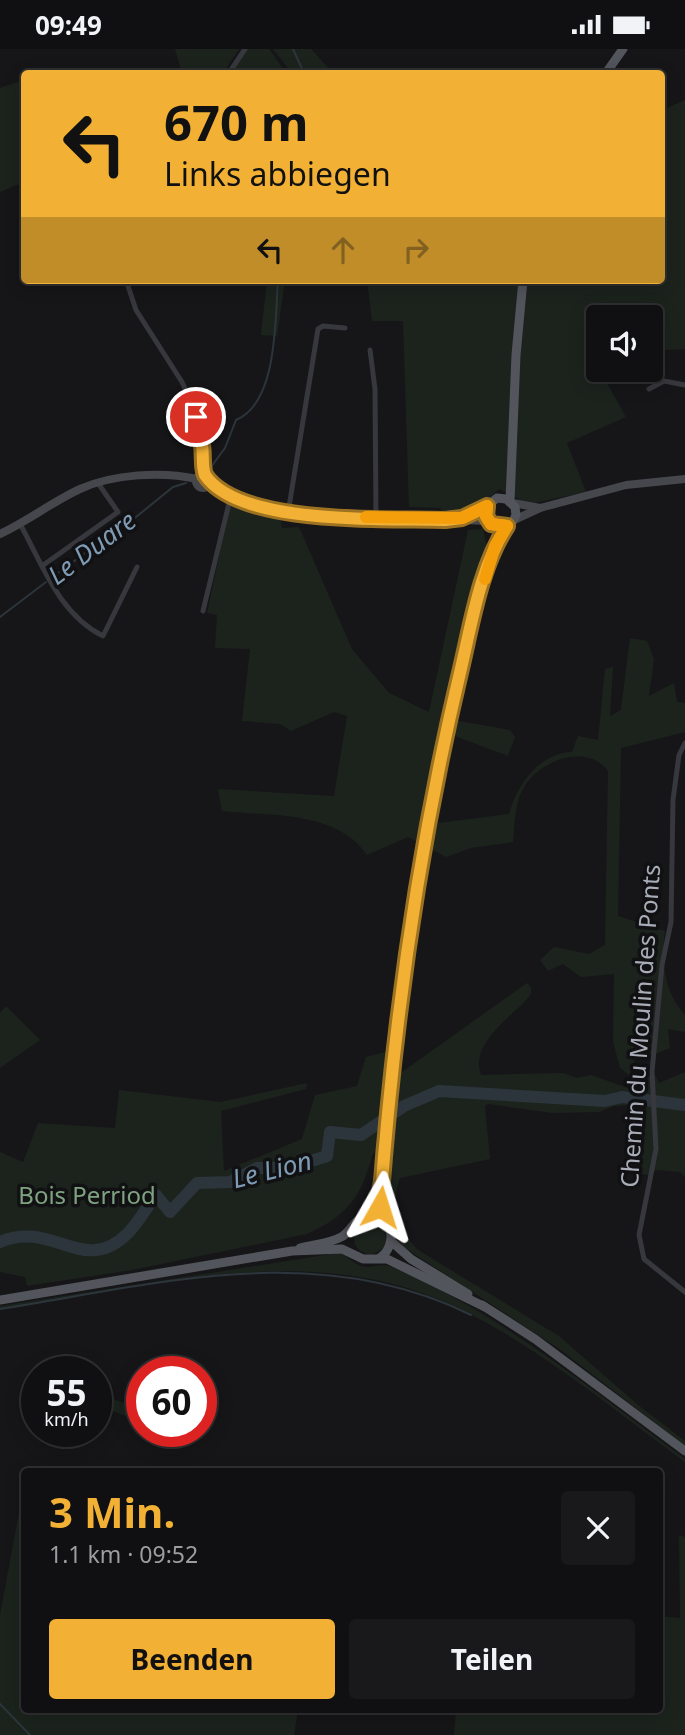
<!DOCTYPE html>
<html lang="de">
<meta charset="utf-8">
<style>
:root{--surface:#101012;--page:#19191b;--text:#f1f3f6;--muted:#9c9d9f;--line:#303032;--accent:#f2b134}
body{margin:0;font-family:"Noto Sans",sans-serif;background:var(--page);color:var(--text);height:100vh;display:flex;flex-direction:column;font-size:26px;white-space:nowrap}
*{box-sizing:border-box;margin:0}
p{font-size:23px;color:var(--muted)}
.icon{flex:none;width:38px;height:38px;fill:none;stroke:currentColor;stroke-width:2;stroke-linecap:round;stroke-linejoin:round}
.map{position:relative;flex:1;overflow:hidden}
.panel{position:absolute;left:21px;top:1419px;width:642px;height:245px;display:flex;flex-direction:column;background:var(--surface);border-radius:7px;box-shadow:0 4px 18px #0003,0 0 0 2px var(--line)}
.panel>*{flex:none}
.hud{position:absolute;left:21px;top:21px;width:644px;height:214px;border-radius:7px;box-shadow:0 4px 18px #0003,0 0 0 2px var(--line);background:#f2b134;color:#111;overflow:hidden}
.controls{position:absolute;left:586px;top:256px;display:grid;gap:14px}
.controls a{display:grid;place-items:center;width:77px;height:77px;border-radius:7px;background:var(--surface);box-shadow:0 4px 18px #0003,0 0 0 2px var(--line);font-size:35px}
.speed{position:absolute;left:21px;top:1307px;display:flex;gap:14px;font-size:35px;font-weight:700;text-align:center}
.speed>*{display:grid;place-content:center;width:91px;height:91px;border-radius:50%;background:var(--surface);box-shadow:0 4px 18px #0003,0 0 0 2px var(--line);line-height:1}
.speed small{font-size:18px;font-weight:400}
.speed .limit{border:10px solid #d22;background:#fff;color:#111}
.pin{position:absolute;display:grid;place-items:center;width:60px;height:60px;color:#fff;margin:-30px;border:4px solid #fff;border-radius:50%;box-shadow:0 2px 7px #0007}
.me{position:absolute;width:77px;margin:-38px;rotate:6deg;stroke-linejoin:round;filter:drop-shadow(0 0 5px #0008)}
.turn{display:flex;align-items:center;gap:24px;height:147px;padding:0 28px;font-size:32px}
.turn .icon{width:91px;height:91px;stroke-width:2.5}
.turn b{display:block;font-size:49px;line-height:60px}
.lanes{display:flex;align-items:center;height:66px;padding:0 28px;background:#0003;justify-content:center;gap:35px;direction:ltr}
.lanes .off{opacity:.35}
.round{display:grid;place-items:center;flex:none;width:74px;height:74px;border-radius:7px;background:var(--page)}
.overview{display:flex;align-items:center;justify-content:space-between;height:119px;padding:0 28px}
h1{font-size:42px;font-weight:700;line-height:52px;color:var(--accent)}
.action{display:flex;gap:14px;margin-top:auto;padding:14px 28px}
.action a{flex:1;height:80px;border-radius:7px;background:var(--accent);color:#111;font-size:28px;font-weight:700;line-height:80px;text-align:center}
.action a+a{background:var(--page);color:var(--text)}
.status{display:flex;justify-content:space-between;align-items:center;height:49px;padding:0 35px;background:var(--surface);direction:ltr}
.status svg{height:19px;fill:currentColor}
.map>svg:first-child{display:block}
.green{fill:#1c231d}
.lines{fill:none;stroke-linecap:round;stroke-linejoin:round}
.stream{stroke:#2c353c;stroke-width:2}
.river{stroke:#2c353c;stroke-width:12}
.street{stroke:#37383d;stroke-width:5}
.secondary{stroke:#45474d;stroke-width:8}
.primary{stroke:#53555c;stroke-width:9}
.route-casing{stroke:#9d7322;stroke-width:18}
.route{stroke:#f2b134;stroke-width:12}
.slow{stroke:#f59e0b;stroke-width:12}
.labels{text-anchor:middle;stroke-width:7;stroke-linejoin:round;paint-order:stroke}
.street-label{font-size:24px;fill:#a8adb8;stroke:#111113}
.park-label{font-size:24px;fill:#7fa381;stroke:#111113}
.water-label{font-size:26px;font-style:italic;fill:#7f9bb3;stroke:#111113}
</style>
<div class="status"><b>09:49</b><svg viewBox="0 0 49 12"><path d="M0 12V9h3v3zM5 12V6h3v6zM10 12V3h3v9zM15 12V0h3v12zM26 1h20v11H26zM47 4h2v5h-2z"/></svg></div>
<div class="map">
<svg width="685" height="1686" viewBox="0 0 685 1686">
<rect width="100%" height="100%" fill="#161618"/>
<g class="green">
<polygon points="175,0 239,0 223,24 182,24"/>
<polygon points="247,0 269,0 286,24 230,24"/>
<polygon points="273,0 311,0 333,24 292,24"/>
<polygon points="24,31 24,133 0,143 0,39"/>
<polygon points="685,51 685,300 651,302 651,268 598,268 598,320 620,320 607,334 626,368 567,394 586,443 529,455 499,440 476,460 442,467 441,459 409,458 403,272 372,272 367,231 662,231 662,61"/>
<polygon points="267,231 285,232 277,287 261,286"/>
<path d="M230,456l50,12 2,11 17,-1 53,122 37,44 40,19 39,-182 15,-1 4,18 -45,171 68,12 5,7 -7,19 -53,-20 -17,87 71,-9c8,-29 30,-61 63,-62l6,-16 20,4 7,-71 8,-2 -3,49 11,-6 9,-72 17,3 7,18 -5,37 25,-13 3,19 8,1v29l-64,16 -3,168 47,15c-4,30 -1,61 20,84v17l-17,-3 2,19 -18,7 -12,-8 -5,1 -1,16 15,12 6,-1 4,8 26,-11v105l-5,-5 -24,-2 -8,5 -6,-1 -10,-11 8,-21 -4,-8 4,-24 -5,-5 -21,1 -15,6 -47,1 -64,-9 -3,2 5,53 -90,19c-10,27 -2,51 18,72l141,86 79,69 47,36v5l-127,-98 -156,-102 -17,-38 2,-55h-14c-12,43 -24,62 -66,81l-175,36 -105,16 -2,-9 -25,-5v-120l23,10 15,-39 77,5 4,-38 101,12 87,-19 -1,6 -85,22 3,60 78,-32 13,-44 42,-9 9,-29 23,-6 -3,27 16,-6 125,-89 4,4v7c-16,22 -62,47 -50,81l82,-2 14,5 14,-3 45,16 5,-7 -21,-16 -7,-26 1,-68 -33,3 -18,-13 -15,7 -8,-11 14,-13 35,7 16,-9 3,-174c-21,-28 -68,-11 -84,16 -10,16 -9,37 -11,55l-42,6 -25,9 -38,-20 -41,18c-30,-44 -97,-39 -145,-44l-4,-22 116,7 13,-80 -13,-4 -43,19 -11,-7 -38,-3 8,-72 -35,-1 2,-33 -10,-2z"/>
<polygon points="6,957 40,991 0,1019 0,964"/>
<circle cx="370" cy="1189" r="16"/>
<path d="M338,1204c9,2 14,10 23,13 11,3 21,-4 31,1 108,46 200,123 293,192v3c-77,-56 -159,-126 -247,-163 -137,-57 -297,-12 -438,10v-3z"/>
<polygon points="96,1343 142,1361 142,1373 96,1356"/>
<polygon points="24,1436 24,1481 19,1507 24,1508 24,1661 298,1661 294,1686 0,1686 0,1566"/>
<polygon points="679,1486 685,1488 685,1686 454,1686 456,1661 660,1661 660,1567 680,1569"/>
</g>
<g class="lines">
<g class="stream">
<polyline points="293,0 304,24"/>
<path d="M211,418l14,-19 11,-28c42,-17 39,-102 42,-140"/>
<polyline points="51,529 88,502 99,498 173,438 186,434"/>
<polyline points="0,568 46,533"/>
<path d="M0,1260c160,-25 317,-70 471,6"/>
<polyline points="0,1655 30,1686"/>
</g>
<path class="river" d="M0,1193c53,-23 83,35 127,-8 11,-11 20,-27 29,-39l14,17 27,-29 33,-1 27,-14h32l38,-12 3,-24 31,3 43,-29 35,-15 166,10 17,-4 63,8"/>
<g class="street">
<polyline points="229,24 245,0"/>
<polyline points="126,231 136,261 182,333 192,355 203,391 204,425"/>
<polyline points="370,301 375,340 376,468"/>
<polyline points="649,340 664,332 685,336"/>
<polyline points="288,464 318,280 323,277 345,279"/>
<path d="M20,475c23,41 39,90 83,112l34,-69"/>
<polyline points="42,517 118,463 98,434"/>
<polyline points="203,562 231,446"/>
<polyline points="685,694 679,706 673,751 671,873 662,916 652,1023 656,1100 639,1186 644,1210 685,1243"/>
</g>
<g class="secondary">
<circle cx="203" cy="432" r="7"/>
<polyline points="210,434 255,458 283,464 488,472"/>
<polyline points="513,454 540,459"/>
<polyline points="465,468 487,457"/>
<polyline points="514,471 540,459 626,436 685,430"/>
<path d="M0,485c28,-13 52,-32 80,-45 33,-15 82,-18 117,-10"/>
</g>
<g class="primary">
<polyline points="606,24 623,0"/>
<polyline points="510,452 516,306 523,231"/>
<polyline points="383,1112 380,1158 384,1172"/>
<path d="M363,1168l12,-25 8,-37c26,-203 48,-409 110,-605 5,-14 18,-22 23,-35l-1,-8 -9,-8 -9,-1 -10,8v10l8,10"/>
<polyline points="392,1193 411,1210 468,1245"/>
<path d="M300,1199c14,-4 30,-4 43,-12 9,-6 12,-19 25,-20 26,-2 30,29 12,42"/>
<polyline points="0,1251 292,1202 342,1200 363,1210 387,1210 485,1258"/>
<polyline points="482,1256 535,1290 685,1402"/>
</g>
</g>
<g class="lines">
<g class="route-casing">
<path id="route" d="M196,368c6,16 7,30 7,47 0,2 1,9 2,11 34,51 180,43 240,45l17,-2 25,-12 -1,10 5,8 16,2c-28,43 -36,102 -48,151 -41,173 -66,353 -79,530"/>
</g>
<use href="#route" class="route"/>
<polyline class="slow" points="366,468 462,469 487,457 486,467 491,475 507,477 495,497 485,530"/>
</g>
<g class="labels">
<g class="street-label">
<text transform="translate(641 977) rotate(-86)" y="8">Chemin du Moulin des Ponts</text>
</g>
<g class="park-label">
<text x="87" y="1155">Bois Perriod</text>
</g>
<g class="water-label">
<text transform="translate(92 499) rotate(-37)" y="9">Le Duare</text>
<text transform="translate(272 1121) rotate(-14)" y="9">Le Lion</text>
</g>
</g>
</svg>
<div class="controls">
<a><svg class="icon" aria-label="sound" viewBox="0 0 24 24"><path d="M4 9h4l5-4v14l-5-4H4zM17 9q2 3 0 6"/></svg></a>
</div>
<div class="speed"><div>55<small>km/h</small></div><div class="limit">60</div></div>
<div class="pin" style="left:196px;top:368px;background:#d93025"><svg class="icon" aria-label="arrive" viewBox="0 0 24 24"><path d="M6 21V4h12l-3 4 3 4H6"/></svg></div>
<svg class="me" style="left:380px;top:1158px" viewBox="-20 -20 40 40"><path d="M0-17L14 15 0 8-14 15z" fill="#f2b134" stroke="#fff" stroke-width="4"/></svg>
<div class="hud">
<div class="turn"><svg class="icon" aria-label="left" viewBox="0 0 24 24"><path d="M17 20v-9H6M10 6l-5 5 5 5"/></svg><div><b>670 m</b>Links abbiegen</div></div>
<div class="lanes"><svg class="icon" aria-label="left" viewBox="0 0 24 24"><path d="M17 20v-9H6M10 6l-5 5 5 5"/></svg><svg class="icon off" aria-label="ahead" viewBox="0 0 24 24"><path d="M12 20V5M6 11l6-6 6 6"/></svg><svg class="icon off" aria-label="right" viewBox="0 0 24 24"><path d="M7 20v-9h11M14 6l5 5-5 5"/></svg></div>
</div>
<section class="panel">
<div class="overview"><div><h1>3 Min.</h1><p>1.1 km · 09:52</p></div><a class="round"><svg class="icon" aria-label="close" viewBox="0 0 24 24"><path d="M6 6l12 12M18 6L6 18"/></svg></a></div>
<div class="action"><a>Beenden</a><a>Teilen</a></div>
</section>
</div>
